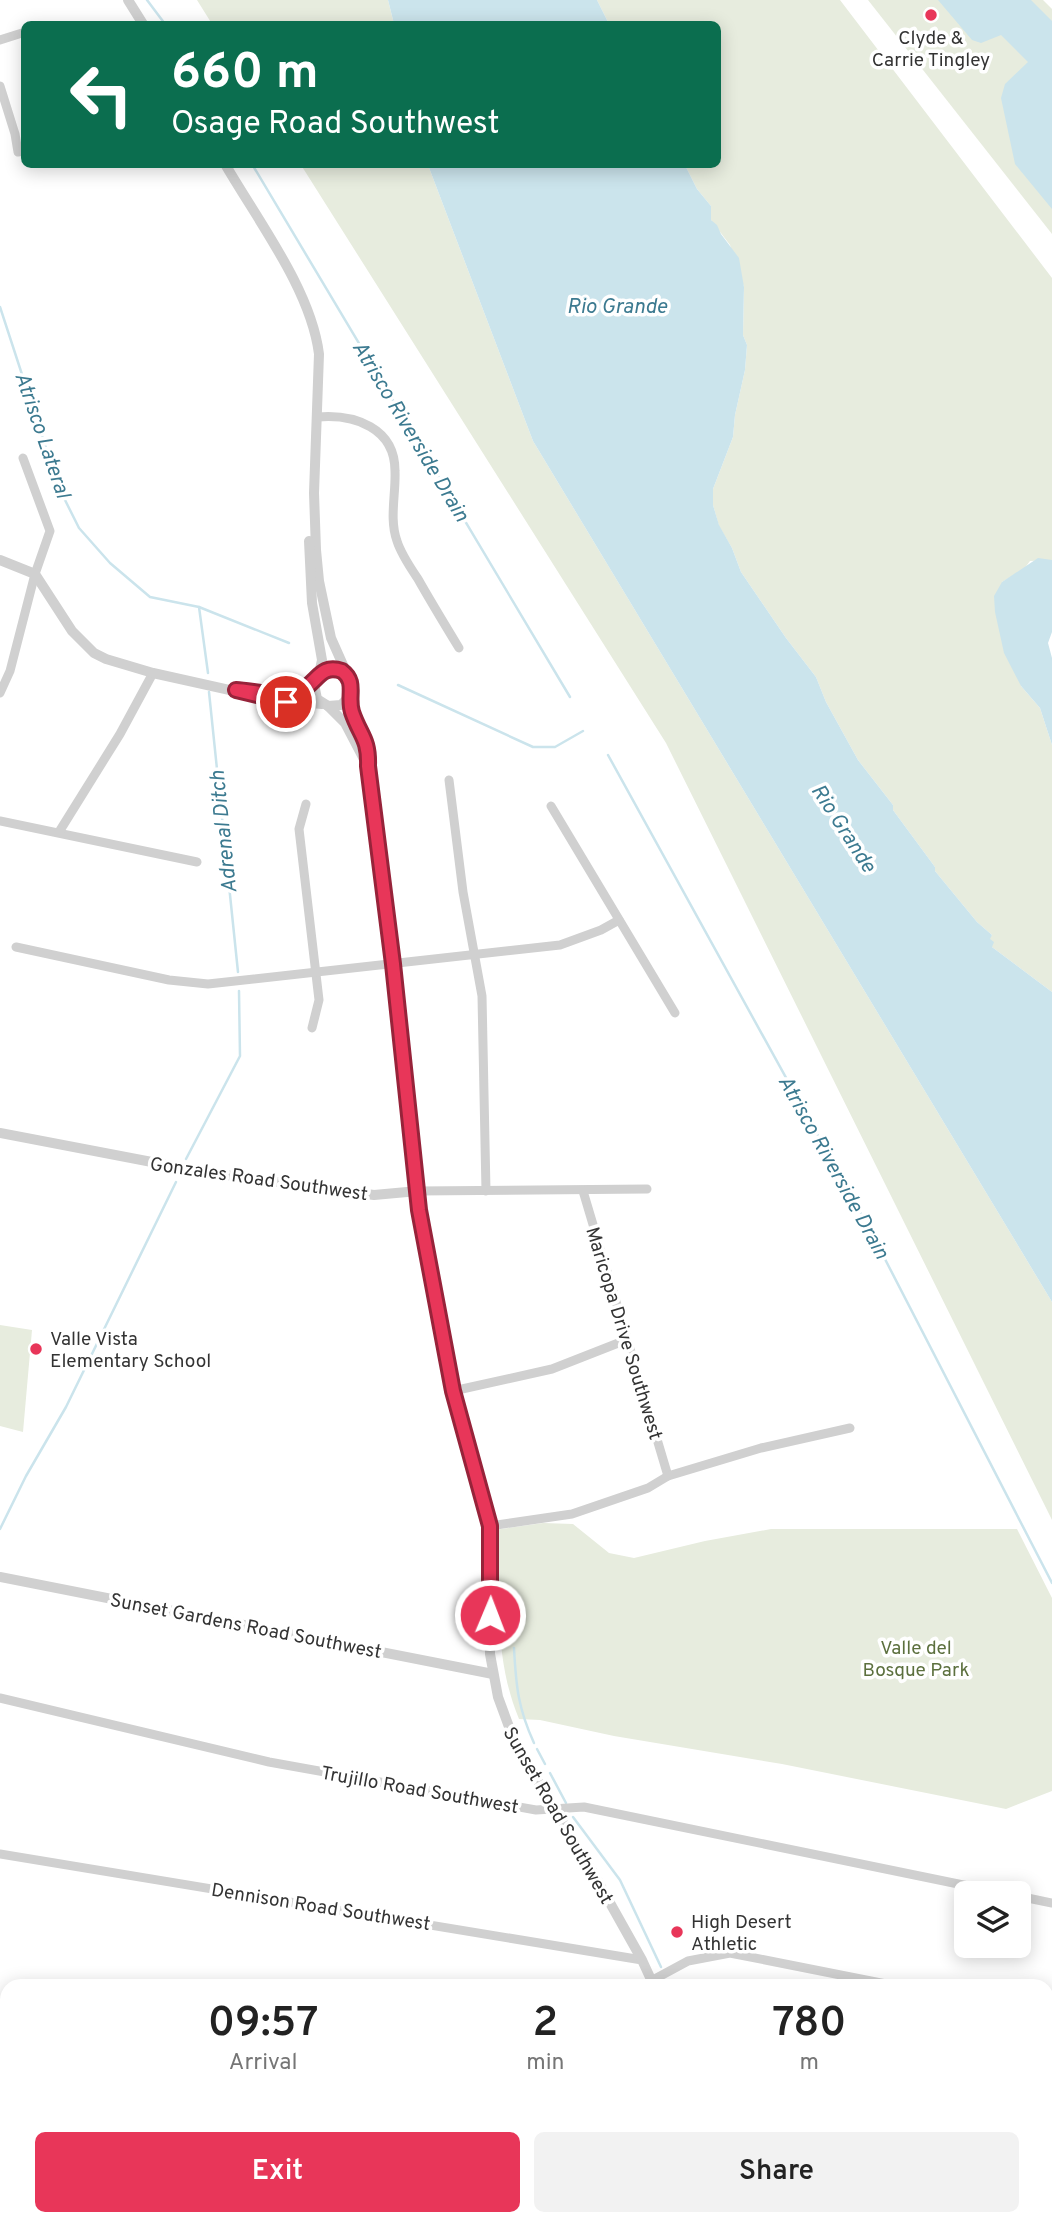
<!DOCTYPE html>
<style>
:root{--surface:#fff;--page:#f2f2f2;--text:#222;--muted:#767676;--accent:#e83659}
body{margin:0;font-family:Overpass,sans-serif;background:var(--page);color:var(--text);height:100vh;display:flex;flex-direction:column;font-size:26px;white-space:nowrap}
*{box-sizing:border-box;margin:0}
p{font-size:23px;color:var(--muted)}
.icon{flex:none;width:38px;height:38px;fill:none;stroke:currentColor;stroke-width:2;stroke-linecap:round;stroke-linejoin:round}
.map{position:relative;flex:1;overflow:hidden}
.sheet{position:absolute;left:0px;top:1979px;width:1054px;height:247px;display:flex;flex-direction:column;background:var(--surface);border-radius:21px 21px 0 0;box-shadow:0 4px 18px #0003}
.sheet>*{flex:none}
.hud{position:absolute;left:21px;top:21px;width:700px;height:147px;border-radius:10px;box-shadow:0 4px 18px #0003;background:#0b6e4f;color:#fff;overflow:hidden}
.controls{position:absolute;left:954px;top:1881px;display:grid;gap:14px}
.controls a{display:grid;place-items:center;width:77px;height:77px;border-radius:10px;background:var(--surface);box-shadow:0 4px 18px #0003;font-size:35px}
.pin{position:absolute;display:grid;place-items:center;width:60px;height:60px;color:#fff;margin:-30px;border:4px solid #fff;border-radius:50%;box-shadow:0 2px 7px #0007}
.me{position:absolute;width:77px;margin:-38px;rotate:1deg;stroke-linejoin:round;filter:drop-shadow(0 0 5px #0008)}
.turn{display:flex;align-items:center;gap:24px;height:147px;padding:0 35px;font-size:32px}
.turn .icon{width:91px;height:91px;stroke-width:2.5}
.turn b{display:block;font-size:49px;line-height:60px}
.eta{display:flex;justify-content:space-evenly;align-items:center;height:119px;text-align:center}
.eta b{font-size:42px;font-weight:600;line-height:49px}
.button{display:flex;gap:14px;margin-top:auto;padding:14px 35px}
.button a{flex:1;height:80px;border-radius:10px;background:var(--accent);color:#fff;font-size:28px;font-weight:600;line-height:80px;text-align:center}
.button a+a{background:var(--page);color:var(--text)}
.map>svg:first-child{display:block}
.green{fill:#e7ecde}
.water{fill:#cbe4ec}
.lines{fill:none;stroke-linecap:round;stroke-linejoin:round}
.stream{stroke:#cbe4ec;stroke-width:2.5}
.minor{stroke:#d0d0d0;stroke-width:9}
.tertiary{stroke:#d0d0d0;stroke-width:10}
.route-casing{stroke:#97233a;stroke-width:18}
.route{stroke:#e83659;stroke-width:12}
.poi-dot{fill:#e83659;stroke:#fff;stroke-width:2.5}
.labels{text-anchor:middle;stroke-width:7;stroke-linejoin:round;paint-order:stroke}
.poi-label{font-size:19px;fill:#333;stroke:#fff;text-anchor:start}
.street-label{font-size:19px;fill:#333;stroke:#fff}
.park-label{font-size:19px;fill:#5c703e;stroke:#fff}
.water-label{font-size:21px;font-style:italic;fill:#3c7a90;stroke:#fff}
</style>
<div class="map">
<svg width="1052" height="2225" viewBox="0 0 1052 2225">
<rect width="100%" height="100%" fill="#fff"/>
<g class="green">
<polygon points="197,0 388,0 394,24 212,24"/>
<polygon points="597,0 840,0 1052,278 1052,560 1030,561 1024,569 1002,582 1021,686 1040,708 1052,745 1052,992 992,947 989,939 992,935 977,922 935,871 935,867 893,810 893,805 858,760 826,702 816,677 786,638 741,572 732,548 719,526 713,505 713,489 733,437 735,415 745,370 747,345 743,335 744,287 730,245 711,220 711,206 697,189 685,165 718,164 718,24 609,24"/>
<polygon points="868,0 1043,0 1052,9 1052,234"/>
<polygon points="301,165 428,165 533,441 1052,1302 1052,1520 666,743"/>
<polygon points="0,1325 32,1330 23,1432 0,1426"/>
<path d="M543,1523l30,1 36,29 25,5 71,-17 66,-12h246l35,69v193l-46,18 -224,-45 -168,-28 -74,-16 -21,-1c-25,-59 -19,-126 -25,-189z"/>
</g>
<g class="water">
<polygon points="388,0 597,0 609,24 394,24"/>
<polygon points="938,0 1031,0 1052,21 1052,209 1015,164 1001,98 1005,84 1028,62 1001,35 981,43 972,40"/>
<polygon points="428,165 685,165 697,189 711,206 711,220 717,225 721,234 739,258 744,287 743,335 747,345 745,370 735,415 733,437 713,489 713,505 719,525 732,548 741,572 786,638 816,677 826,702 858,760 893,805 893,810 935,867 935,871 977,922 992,935 990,939 994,942 992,947 1052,992 1052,1302 533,441"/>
<polygon points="1038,558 1052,560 1052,632 1048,643 1052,658 1052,745 1040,708 1021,686 1004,653 995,612 994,596 1002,582"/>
</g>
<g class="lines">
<g class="stream">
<polyline points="147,0 165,24"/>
<polyline points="252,164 570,697"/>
<polyline points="0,307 59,488 79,528 110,563 150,597 199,607 289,643"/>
<polyline points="199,607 208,673"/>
<polyline points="398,685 533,747 555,747 583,731"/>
<polyline points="209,692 238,972"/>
<polyline points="608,755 870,1230 1052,1583"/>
<polyline points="186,1159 240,1056 239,991"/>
<polyline points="0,1529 26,1476 66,1407 176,1182"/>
<path d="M514,1648c2,38 4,60 20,95"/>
<polyline points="537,1749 545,1764"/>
<polyline points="550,1773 566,1803"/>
<polyline points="573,1817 620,1880 661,1967"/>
<polyline points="667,1982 669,1986"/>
<polyline points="743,2219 744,2225"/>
</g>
<g class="minor">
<polyline points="0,40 22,33"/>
<polyline points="0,86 15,134 18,152 24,151"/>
<path d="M318,417c37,-3 77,11 77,54 1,23 -6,48 2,70 4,13 13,26 21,38 13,23 27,46 41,69"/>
<polyline points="0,693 10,671 35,574 50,531 23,458"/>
<polyline points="449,780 463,892 482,996 486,1191"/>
<polyline points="306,804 299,829 319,1000 312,1028"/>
<polyline points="551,806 675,1013"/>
<polyline points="0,821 197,862"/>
<polyline points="59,832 120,734 153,673"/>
<polyline points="16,947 169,980 208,984 560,945 601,930 619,920"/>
<polyline points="418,1191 647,1189"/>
<polyline points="583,1191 668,1476"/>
<polyline points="453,1391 552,1369 626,1340"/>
<polyline points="490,1526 572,1514 648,1488 668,1476 761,1448 850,1428"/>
<polyline points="0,1698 269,1762 536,1810 584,1807 1007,1894"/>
<polyline points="0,1854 642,1960"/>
<polyline points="1018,1896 1052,1903"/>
<polyline points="651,1981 688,1961 730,1953 896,1986"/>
<polyline points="1046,2014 1052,2015"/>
<polyline points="0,2117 7,2119"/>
<polyline points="0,2174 7,2148"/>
<polyline points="1046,2193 1052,2194"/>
<polyline points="0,2218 29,2225"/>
</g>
<g class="tertiary">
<polyline points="128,0 143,24"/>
<path d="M225,164c33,57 86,126 94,190l-5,139 2,57 3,31 12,57 20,45 -1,13 -9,9 -13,1 -11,-7 -3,-15 7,-12 15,-3 11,5"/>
<polyline points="309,541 312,603 322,660 319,674"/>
<polyline points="0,560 35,574 72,631 94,653 106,659 153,673 274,700 322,704"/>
<path d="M264,692c21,1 36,4 51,-13"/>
<path d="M351,693c0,22 10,30 16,49 2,8 1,16 1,24l25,198 26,246 34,181 37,135v128l8,43 17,46 76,126 51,91 12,26"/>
<polyline points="328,706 345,723 366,763"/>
<polyline points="0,1133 204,1172 374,1195 418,1191"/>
<polyline points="0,1577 493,1674"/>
<polyline points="658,2225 659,2219"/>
</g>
</g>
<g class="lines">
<g class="route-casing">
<path id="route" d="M286,702l-50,-12c19,1 44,8 63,1 18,-6 20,-28 43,-20 15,11 5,25 10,41 8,24 17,26 16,54l25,198 26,246 34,181 37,135v89"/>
</g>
<use href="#route" class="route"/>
</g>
<g class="poi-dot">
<circle cx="931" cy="15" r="7"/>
<circle cx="36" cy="1349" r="7"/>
<circle cx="677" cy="1932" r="7"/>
</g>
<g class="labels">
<g class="poi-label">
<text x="931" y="44" text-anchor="middle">Clyde &amp;<tspan x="931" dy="22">Carrie Tingley</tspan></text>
<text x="50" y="1345">Valle Vista<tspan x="50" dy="22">Elementary School</tspan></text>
<text x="691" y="1928">High Desert<tspan x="691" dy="22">Athletic</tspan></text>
</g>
<g class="street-label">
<text transform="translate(259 1178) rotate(8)" y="7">Gonzales Road Southwest</text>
<text transform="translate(625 1333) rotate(73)" y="7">Maricopa Drive Southwest</text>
<text transform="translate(246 1625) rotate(11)" y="7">Sunset Gardens Road Southwest</text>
<text transform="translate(420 1789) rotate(10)" y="7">Trujillo Road Southwest</text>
<text transform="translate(559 1815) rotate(60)" y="7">Sunset Road Southwest</text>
<text transform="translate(321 1906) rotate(9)" y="7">Dennison Road Southwest</text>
</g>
<g class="park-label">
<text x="916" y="1654">Valle del<tspan x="916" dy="22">Bosque Park</tspan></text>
</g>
<g class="water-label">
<text x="617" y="313">Rio Grande</text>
<text transform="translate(411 431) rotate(59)" y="7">Atrisco Riverside Drain</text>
<text transform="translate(43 435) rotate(71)" y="7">Atrisco Lateral</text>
<text transform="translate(844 828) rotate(57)" y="7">Rio Grande</text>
<text transform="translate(223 832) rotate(-96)" y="7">Adrenal Ditch</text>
<text transform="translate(834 1167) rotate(61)" y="7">Atrisco Riverside Drain</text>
</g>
</g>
</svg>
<div class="controls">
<a><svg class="icon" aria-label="layers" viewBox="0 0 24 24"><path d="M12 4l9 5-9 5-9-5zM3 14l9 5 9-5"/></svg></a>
</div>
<div class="pin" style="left:286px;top:702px;background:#d93025"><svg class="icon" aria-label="arrive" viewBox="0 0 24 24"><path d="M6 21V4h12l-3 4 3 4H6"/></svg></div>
<svg class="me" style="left:490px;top:1615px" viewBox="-20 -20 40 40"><circle r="17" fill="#e83659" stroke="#fff" stroke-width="3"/><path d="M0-11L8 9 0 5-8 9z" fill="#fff"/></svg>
<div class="hud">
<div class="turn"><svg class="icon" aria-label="left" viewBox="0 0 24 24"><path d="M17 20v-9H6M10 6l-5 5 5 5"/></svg><div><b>660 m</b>Osage Road Southwest</div></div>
</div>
<section class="sheet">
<div class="eta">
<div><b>09:57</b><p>Arrival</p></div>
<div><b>2</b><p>min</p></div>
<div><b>780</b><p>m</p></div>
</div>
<div class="button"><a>Exit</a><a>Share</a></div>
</section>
</div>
